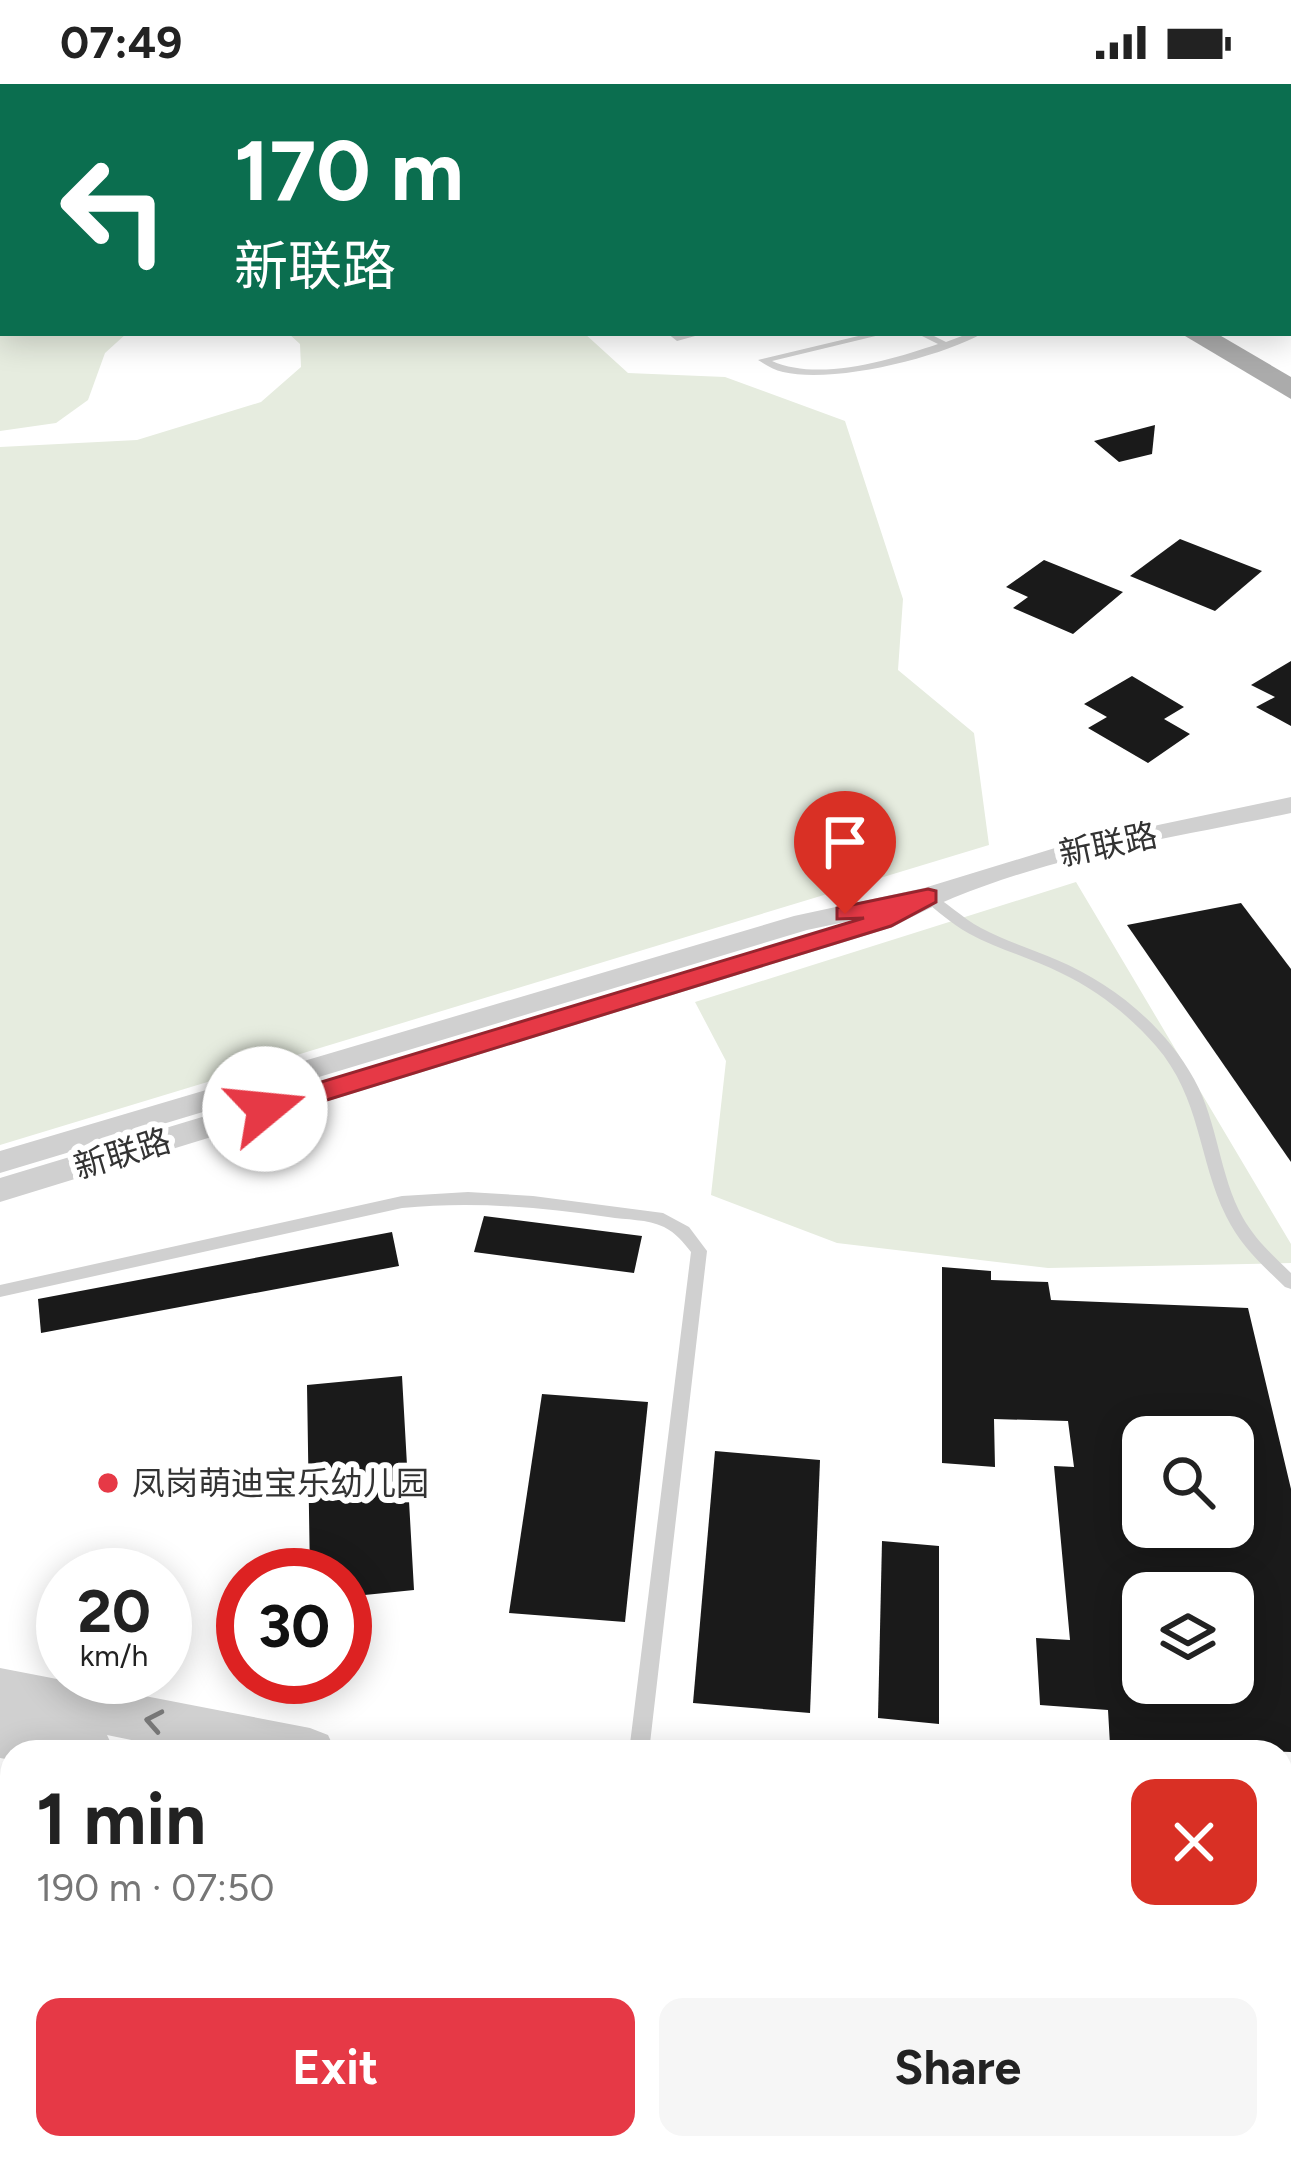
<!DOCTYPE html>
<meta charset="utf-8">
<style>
:root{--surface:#fff;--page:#f6f6f6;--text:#222;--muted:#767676;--accent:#e63946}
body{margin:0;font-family:Figtree,"Noto Sans SC",sans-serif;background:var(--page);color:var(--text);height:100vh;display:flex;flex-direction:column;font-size:45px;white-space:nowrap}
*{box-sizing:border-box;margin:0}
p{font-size:39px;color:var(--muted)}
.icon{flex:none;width:66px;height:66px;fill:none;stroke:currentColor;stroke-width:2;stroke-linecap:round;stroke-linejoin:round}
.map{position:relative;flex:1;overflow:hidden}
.sheet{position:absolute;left:0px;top:1656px;width:1293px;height:420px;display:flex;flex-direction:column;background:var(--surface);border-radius:36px 36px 0 0;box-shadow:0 6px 30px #0003}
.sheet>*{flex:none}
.banner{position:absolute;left:0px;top:0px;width:1293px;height:252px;box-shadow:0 6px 30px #0003;background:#0b6e4f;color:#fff;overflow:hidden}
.tools{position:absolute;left:1122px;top:1332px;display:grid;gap:24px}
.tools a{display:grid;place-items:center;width:132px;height:132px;border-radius:24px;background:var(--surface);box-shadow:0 6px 30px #0003;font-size:60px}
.speed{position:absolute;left:36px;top:1464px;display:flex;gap:24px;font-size:60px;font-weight:700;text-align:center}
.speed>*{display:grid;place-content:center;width:156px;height:156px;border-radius:50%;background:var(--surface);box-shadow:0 6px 30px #0003;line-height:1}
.speed small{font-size:30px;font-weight:400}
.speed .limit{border:18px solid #d22;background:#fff;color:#111}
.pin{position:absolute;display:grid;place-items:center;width:102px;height:102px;color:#fff;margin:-123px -51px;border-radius:50% 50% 50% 0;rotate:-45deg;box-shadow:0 0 12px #0007}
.pin .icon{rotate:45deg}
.me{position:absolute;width:132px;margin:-66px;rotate:73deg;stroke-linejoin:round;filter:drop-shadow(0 0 9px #0008)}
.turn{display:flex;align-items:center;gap:42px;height:252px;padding:0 36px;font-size:54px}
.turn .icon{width:156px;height:156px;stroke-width:2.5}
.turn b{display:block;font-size:84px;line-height:102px}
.round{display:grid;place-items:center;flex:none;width:126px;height:126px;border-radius:24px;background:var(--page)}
.head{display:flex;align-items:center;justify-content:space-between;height:204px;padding:0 36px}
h1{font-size:72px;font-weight:700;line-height:90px}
.cta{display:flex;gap:24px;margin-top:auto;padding:24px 36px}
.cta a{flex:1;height:138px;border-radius:24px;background:var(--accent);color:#fff;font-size:48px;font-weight:700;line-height:138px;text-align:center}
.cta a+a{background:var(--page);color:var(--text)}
.status{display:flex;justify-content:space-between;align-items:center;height:84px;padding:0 60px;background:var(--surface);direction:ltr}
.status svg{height:33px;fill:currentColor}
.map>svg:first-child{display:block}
.green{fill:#e6ecdf}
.building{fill:#1a1a1a;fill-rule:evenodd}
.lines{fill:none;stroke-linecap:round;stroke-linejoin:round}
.service{fill:#d0d0d0;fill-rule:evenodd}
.minor{fill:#d0d0d0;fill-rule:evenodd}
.tertiary{fill:#d0d0d0;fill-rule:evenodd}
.primary{fill:#ababab;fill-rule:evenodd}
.oneway{stroke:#7a7a7a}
.route{fill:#e63946;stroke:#96252e;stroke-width:3}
.poi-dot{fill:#e63946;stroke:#fff;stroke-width:4.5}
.labels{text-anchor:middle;stroke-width:12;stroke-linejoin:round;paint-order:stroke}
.street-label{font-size:33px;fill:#333;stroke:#fff}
.poi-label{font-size:33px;fill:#333;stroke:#fff;text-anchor:start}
</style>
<div class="status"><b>07:49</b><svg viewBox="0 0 49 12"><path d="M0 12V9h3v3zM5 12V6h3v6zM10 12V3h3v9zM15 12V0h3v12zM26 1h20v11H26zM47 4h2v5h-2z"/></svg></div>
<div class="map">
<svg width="1291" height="2076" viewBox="0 0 1291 2076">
<rect width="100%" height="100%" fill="#fff"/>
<g class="green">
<polygon points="0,112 3,249 127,249 105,269 88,316 56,339 0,347"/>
<polygon points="288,249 584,249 628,289 725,293 845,337 903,515 898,586 974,649 989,761 0,1061 0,363 137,356 261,318 301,283 300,260"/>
<polygon points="1076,798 1291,1160 1291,1179 1048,1184 837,1159 711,1111 726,977 695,918"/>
</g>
<g class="building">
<polygon points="1155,341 1152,370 1119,378 1094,357"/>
<polygon points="1180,455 1262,487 1215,527 1130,492"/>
<polygon points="1044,476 1123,508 1073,550 1013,524 1028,513 1006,503"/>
<polygon points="1291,577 1291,642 1256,623 1275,613 1251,601"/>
<polygon points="1132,592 1184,623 1164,635 1190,650 1148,679 1088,644 1107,633 1084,620"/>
<polygon points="1241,819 1291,885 1291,1078 1127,841"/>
<polygon points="484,1132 642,1152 634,1189 474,1168"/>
<polygon points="392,1148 399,1182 41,1249 38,1215"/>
<path d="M942,1183l49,4v9l57,2 3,18 197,8 43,181v263l-181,-7 -2,-35 -68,-5 -4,-67 34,2 -16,-174 20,1 -6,-46 -74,-2 1,48 -53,-4zM1143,1353h90v90h-90zM1143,1509h90v90h-90z"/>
<polygon points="402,1292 414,1506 345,1513 345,1491 310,1491 307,1301"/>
<polygon points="542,1310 648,1318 625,1538 509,1529"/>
<polygon points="715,1367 820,1376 810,1629 693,1619"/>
<polygon points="882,1457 939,1462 939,1640 878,1634"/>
</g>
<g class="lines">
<g class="service">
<polygon points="319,0 335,0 327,3 311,3"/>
<polygon points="742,0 751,0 755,3 746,3"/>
<polygon points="830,0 839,0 843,3 834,3"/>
<polygon points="667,249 706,249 677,257"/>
<path d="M871,249h17l-116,28c47,21 119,-1 166,-17l-22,-11h12l18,9 24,-9h13c-44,25 -150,51 -200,39 -9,-2 -17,-7 -25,-12z"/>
<path d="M928,808c18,9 34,26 53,36 24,13 51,21 76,32 55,23 108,66 137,119 24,43 25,96 49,139 12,21 30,38 48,55v16l-6,-2c-22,-21 -45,-42 -59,-71 -28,-57 -25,-118 -70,-170 -26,-30 -59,-56 -95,-73 -30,-15 -64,-24 -93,-40 -17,-10 -31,-22 -45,-34l-2,-3z"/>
<path d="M468,1108l65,4 130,17 26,14 18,24 -58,501h-20l62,-500c-8,-10 -15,-19 -27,-25 -16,-8 -38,-7 -56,-10 -69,-10 -136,-16 -206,-9l-402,89v-12l402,-89z"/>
<polygon points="12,1959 12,1983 0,1989 0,1965"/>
<polygon points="1281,2045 1291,2047 1291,2069 1273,2064 1281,2064"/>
<polygon points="44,2064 66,2064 65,2076 43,2076"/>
<rect x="162" y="2064" width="22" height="12"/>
<rect x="282" y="2064" width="22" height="12"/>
<polygon points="523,2064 545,2064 546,2076 524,2076"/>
<polygon points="633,2064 655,2064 657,2076 635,2076"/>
<rect x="761" y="2064" width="22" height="12"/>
<polygon points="1117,2064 1143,2064 1136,2076 1110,2076"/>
</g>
<g class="minor">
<path d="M1291,713v16c-133,28 -278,47 -398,114l-893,275v-24l859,-259 -52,11 -807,243v-22l794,-235 130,-28 144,-44z"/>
<rect x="383" y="2064" width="46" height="12"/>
</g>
<g class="tertiary">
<polygon points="0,1584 310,1644 328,1651 336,1668 190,1668 107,1651 115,1668 12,1668 12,1676 0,1674"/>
<polygon points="1281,1823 1291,1824 1291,1927 1281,1925"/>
<polygon points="875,2064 981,2064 980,2076 874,2076"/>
</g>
<g class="primary">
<polygon points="798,0 825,0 827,3 800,3"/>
<polygon points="1180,249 1216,249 1291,293 1291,315"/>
</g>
</g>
<defs><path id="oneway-chevron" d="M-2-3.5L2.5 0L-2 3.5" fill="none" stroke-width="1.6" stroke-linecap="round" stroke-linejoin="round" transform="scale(3)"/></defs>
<use class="oneway" href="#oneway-chevron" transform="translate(154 1637) rotate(-169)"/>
<polygon class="route" points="928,805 936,807 936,818 891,842 265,1035 251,1025 255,1018 864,834 837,835 837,824"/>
<circle class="poi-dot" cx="108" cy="1399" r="12"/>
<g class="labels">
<g class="street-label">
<text transform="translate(1108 760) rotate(-12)" y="12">新联路</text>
<text transform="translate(122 1069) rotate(-17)" y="12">新联路</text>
</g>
<g class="poi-label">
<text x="132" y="1411">凤岗萌迪宝乐幼儿园</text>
</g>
</g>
</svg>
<div class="tools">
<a><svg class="icon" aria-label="search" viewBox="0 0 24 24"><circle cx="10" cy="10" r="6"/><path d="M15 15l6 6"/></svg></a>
<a><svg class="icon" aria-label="layers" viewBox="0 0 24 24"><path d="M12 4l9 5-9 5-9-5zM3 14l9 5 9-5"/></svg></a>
</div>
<div class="speed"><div>20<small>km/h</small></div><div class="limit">30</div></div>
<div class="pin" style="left:845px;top:830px;background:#d93025"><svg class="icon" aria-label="arrive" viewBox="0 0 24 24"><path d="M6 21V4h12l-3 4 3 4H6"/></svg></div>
<svg class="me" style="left:265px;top:1025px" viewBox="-20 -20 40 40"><circle r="19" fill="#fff"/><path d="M0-13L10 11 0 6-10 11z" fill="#e63946"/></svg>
<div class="banner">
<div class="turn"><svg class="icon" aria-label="left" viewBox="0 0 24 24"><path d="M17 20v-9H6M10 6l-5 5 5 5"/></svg><div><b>170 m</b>新联路</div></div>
</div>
<section class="sheet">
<div class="head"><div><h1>1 min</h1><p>190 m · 07:50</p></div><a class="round" style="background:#d93025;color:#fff"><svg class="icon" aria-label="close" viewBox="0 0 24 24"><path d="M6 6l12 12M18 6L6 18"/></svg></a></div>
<div class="cta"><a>Exit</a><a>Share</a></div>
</section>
</div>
